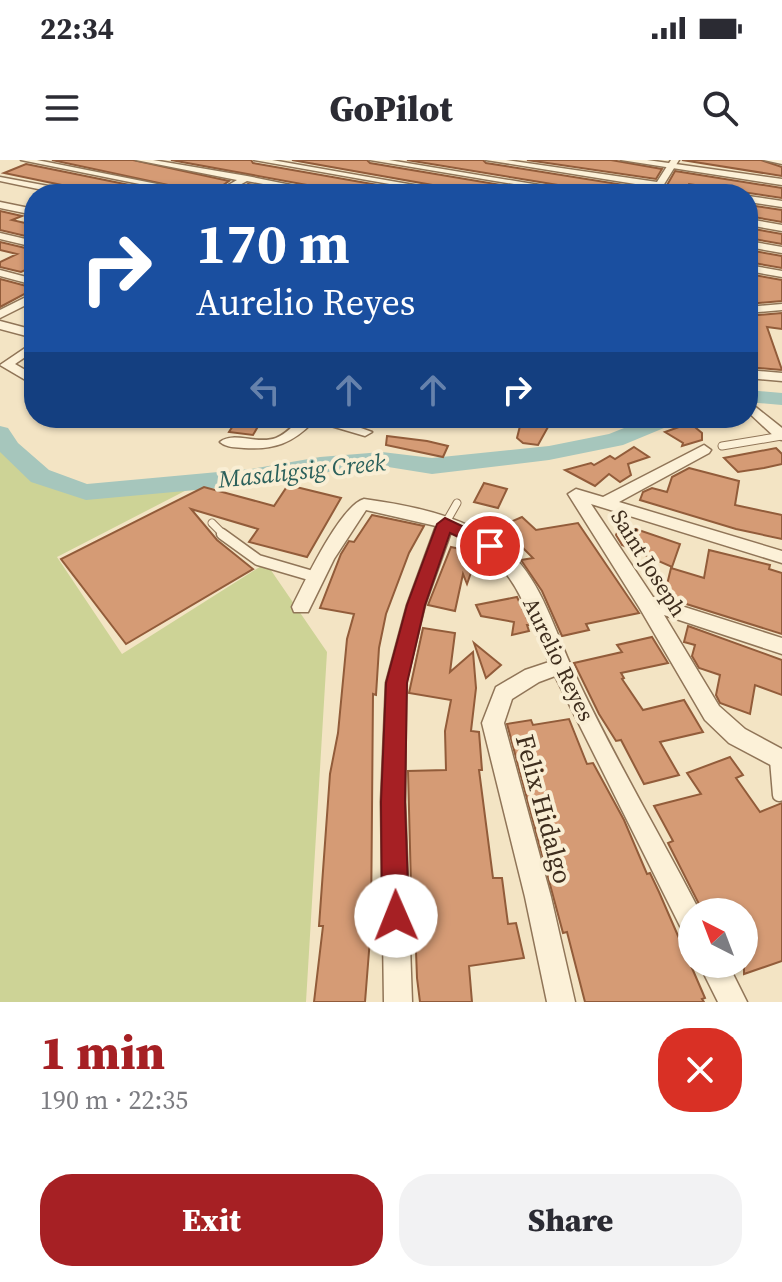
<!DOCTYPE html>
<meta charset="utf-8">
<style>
:root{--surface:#fff;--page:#f2f2f3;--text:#2b2b33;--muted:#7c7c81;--accent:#a62024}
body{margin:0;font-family:"Source Serif 4",serif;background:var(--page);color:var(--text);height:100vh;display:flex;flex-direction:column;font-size:30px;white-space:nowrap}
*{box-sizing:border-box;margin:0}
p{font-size:26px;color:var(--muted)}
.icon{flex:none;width:44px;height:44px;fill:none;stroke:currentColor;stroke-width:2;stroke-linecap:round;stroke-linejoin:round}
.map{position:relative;height:842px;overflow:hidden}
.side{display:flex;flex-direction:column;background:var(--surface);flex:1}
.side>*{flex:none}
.banner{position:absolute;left:24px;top:24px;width:734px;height:244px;border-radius:32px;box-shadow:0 2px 6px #0004;background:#1a4fa0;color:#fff;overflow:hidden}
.needle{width:52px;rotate:318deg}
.fabs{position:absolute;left:678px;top:738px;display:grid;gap:16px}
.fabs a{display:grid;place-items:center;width:80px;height:80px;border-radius:50%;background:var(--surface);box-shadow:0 2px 6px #0004;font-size:40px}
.pin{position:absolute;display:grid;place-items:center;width:68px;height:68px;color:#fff;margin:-34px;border:4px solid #fff;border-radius:50%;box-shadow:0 2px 8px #0007}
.me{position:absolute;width:88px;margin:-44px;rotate:359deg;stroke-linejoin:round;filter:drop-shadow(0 0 6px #0008)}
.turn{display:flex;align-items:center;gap:28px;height:168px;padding:0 40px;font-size:36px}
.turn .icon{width:104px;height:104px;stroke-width:2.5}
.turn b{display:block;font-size:56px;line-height:68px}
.lanes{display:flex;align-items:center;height:76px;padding:0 40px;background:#0003;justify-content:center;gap:40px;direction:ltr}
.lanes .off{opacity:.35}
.round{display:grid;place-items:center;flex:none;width:84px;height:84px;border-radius:32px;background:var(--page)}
.headline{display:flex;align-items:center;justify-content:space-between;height:136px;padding:0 40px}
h1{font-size:48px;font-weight:800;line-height:60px;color:var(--accent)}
.button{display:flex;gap:16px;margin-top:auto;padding:16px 40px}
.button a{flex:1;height:92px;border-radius:32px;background:var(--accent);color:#fff;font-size:32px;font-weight:800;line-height:92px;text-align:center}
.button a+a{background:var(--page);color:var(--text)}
.status{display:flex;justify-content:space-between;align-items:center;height:56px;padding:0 40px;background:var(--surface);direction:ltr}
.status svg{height:22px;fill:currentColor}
header{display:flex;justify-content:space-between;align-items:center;height:104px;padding:0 40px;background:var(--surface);font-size:36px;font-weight:800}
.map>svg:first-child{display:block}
.green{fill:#cdd396}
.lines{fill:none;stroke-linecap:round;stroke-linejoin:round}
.river{fill:#a6c6bc;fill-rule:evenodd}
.building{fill:#d59b75;stroke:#925c3a;stroke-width:2}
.service-far2-casing{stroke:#907558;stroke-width:9}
.service-far1-casing{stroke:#907558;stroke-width:13}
.service-casing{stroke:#907558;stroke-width:15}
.minor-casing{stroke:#907558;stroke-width:3}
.tertiary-casing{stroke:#907558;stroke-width:3}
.service-far2{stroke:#fcf1d8;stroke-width:7}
.service-far1{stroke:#fcf1d8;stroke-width:10}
.service{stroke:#fcf1d8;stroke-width:12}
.minor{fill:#fcf1d8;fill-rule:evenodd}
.tertiary{fill:#fcf1d8;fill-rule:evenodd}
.route{fill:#a62024;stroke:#6c1517;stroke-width:2}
.labels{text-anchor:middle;stroke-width:8;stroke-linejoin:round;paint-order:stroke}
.street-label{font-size:22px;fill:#3e2d1d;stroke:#f9eed4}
.water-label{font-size:24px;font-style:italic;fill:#2b605b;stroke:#f9eed4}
.near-street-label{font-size:26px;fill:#3e2d1d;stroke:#f9eed4}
</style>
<div class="status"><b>22:34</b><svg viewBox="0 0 49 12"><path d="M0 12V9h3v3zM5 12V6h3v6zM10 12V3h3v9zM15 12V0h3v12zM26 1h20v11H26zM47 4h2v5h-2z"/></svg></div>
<header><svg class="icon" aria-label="menu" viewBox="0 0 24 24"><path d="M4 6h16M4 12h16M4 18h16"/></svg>GoPilot<svg class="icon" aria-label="search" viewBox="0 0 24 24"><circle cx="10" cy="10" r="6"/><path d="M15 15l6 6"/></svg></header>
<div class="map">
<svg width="782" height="842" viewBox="0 0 782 842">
<rect width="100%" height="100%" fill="#f3e4c4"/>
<polygon class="green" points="0,273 9,288 40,316 86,332 208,319 57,397 122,494 266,403 327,492 306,842 0,842"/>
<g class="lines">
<g class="river">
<polygon points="748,230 782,233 782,245 748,242"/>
<polygon points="649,258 679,258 676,263 623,285 549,300 432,314 382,306 320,313 251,325 86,340 31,322 0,292 0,266 8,268 18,283 49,310 87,324 251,309 320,297 382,292 432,298 549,286 609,274"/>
</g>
</g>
<g class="building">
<polygon points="52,0 133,0 229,21 210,34"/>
<polygon points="171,0 251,0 253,3 429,34 356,34"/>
<polygon points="292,0 367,0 370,3 555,34 468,34 466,31"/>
<polygon points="407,0 483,0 486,3 649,29 647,34 596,34 594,31"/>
<polygon points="527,0 611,0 662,9 656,19"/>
<polygon points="682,0 761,0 782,7 782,16"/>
<polygon points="26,4 174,34 82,34 76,28 4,13"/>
<polygon points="675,11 782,28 782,38 689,24 683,34 662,34"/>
<polygon points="248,24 300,34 229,34"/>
<polygon points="748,45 782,50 782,62 748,56"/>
<polygon points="0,51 22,56 12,60 34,65 34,78 0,70"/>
<polygon points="748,68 782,74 782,84 748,78"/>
<polygon points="0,82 34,90 34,106 21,112 0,107 0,102 17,94 0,90"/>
<polygon points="748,90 782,96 782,108 748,102"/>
<polygon points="748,114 782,120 782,141 748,144"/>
<polygon points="0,119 34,128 34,129 0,147"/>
<polygon points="782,153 782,169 767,167 782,210 748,207 748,156"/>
<polygon points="238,258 263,258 253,275 229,272"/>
<polygon points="522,258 553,258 538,285 523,283 517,278"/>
<polygon points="690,263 702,273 702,280 682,286 683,283 665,272"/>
<polygon points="387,276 427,281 448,286 443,297 386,285"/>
<polygon points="634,287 649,297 628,304 631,315 620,322 609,314 595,326 565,310 591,303 594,305 610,296 615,299"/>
<polygon points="776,288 782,294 782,304 764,308 738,312 724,298"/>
<polygon points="689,308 739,321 735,345 782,355 782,379 736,369 640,340 643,332 652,328 667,332 672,317"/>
<polygon points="484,323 507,329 498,348 474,342"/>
<polygon points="288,325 341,338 307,397 249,382 258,369 191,349 217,380 253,409 126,484 61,399 204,327 274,346"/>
<polygon points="372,355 424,366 409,393 386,454 379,488 376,535 373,534 371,766 365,842 314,842 323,766 319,766 330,614 338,573 347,479 354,454 320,448 341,394 349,381 354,382"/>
<polygon points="522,357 536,370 578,363 639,453 586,464 589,470 562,476 542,431 521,400 533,398 501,366"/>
<polygon points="621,364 680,384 672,407 622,385 616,375"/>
<polygon points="451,387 478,393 467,424 463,414 455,451 428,445"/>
<polygon points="709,390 770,405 769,409 782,413 782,474 664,437 671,408 704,418"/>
<polygon points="517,437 530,465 527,465 529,471 512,475 514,462 481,456 476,445"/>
<polygon points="688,466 782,500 782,535 755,525 750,554 720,543 716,535 720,515 699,508 692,496 695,485 684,482"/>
<polygon points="423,468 455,473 450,512 473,492 476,528 471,571 479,572 482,610 479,610 493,718 502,718 508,764 516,763 524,798 469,806 472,842 420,842 417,818 415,764 412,764 408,611 446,610 445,571 451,540 409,533"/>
<polygon points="652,477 668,503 621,513 624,518 622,519 643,550 684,540 703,572 660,582 679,615 644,624 621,580 616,581 599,554 574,503 622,492 617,485"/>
<polygon points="474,483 501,505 486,518"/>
<polygon points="569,559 587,604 593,603 624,660 647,714 650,713 659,732 705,838 702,839 704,842 585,842 567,772 563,773 507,564 531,560 533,565"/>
<polygon points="730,597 743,615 736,618 760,652 782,643 782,801 744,814 744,752 703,752 668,683 673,681 654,646 701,634 687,613"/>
</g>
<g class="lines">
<g class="service-far2-casing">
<g id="service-far2">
<polyline points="722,286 782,276"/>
<polyline points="212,363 225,376"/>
<polyline points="445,364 457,343"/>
</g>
</g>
<g class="service-far1-casing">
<polyline id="service-far1" points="222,374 258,400 316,417"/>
</g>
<g class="service-casing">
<polyline id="service" points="776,600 779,635"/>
</g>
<g class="minor-casing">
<g id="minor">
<polygon points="21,0 37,0 207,34 189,34"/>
<polygon points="136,0 153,0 247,16 335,34 316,34 247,21 223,34 213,34 237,20"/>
<polygon points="254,0 272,0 465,34 446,34"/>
<polygon points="370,0 389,0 593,34 573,34"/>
<polygon points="486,0 506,0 657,22 671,0 679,0 658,34 650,34 654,27"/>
<polygon points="764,0 782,0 782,4"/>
<polygon points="0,17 75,31 79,34 62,34 0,21"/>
<polygon points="688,27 721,34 685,32"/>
<polygon points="748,36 782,41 782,47 748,42"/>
<polygon points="0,42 34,49 34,55 0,48"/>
<polygon points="748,59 782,65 782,71 748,65"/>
<polygon points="0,73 34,81 34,87 0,79"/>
<polygon points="748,81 782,87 782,93 748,87"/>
<polygon points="748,105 782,111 782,117 748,111"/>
<polygon points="0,110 34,119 34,125 0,116"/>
<polygon points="34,133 34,141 0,158 0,150"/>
<polygon points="782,144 782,150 748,153 748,147"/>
<polygon points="0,161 34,170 34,178 0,169"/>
<polygon points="34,182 34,191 15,204 34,215 34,225 0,205"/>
<polygon points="748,210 782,213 782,221 748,218"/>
<polygon points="748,241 782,268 782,280 777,279 748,252"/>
<path d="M301,258h32l39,14 -7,4 -51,-15c-21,22 -40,29 -70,27 -9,-1 -17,0 -24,-6 13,-11 38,3 56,-4 10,-4 18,-13 25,-20z"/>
<polygon points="704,285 711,290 709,293 619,342 782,391 782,403 591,344 653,437 782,478 782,494 664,455 719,546 745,569 782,589 782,611 729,583 705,560 639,447 568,334 576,329 603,337"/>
<path d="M364,339c50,7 108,18 146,54 32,29 45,79 63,117 38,82 85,161 127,242h-8v24l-9,-4 -128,-256 -16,6 -27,17 -8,24 47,174 24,105h-28l-22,-105 -43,-174 14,-36 29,-17 24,-8c-28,-62 -32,-99 -98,-130l-26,73 -19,78 -1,119 7,200h-28l-3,-200 5,-119 21,-78 29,-79 -70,-16 -32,49 -26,53h-14l-2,-5c12,-24 48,-101 72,-108z"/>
<polygon points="699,804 728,804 747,842 718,842"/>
</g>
</g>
<g class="tertiary-casing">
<polygon id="tertiary" points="621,0 647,0 782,19 782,25"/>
</g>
<use href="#service-far2" class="service-far2"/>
<use href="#service-far1" class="service-far1"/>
<use href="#service" class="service"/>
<use href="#minor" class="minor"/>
<use href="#tertiary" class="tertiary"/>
</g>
<polygon class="route" points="445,358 496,382 499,386 490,392 450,373 425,445 407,523 405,642 409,756 405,765 396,769 386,765 382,756 381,642 386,523 407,445 437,364"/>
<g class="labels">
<g class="street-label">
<text transform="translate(649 403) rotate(58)" y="8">Saint Joseph</text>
<text transform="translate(559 499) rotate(64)" y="8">Aurelio Reyes</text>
</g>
<g class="water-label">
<text transform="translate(302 311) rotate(-6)" y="8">Masaligsig Creek</text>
</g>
<g class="near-street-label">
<text transform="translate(544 649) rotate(75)" y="9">Felix Hidalgo</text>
</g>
</g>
</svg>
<div class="fabs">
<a><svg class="needle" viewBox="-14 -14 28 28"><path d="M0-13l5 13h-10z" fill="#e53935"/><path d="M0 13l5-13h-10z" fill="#7c7c81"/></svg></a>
</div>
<div class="pin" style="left:490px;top:386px;background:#d93025"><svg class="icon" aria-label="arrive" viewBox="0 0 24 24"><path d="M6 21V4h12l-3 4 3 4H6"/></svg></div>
<svg class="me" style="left:396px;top:756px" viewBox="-20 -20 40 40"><circle r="19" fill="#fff"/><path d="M0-13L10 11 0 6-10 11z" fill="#a62024"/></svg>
<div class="banner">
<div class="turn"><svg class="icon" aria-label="right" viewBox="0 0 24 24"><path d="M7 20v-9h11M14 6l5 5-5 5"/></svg><div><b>170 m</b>Aurelio Reyes</div></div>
<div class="lanes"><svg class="icon off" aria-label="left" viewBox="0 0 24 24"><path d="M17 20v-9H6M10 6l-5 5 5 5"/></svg><svg class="icon off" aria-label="ahead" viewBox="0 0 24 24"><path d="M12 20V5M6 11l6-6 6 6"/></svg><svg class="icon off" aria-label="ahead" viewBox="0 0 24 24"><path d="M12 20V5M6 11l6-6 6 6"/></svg><svg class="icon" aria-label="right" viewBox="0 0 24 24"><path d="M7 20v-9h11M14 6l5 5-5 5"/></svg></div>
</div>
</div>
<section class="side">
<div class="headline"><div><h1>1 min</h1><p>190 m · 22:35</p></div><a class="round" style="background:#d93025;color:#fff"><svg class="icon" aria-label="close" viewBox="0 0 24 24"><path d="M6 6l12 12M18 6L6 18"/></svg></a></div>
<div class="button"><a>Exit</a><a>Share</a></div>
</section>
